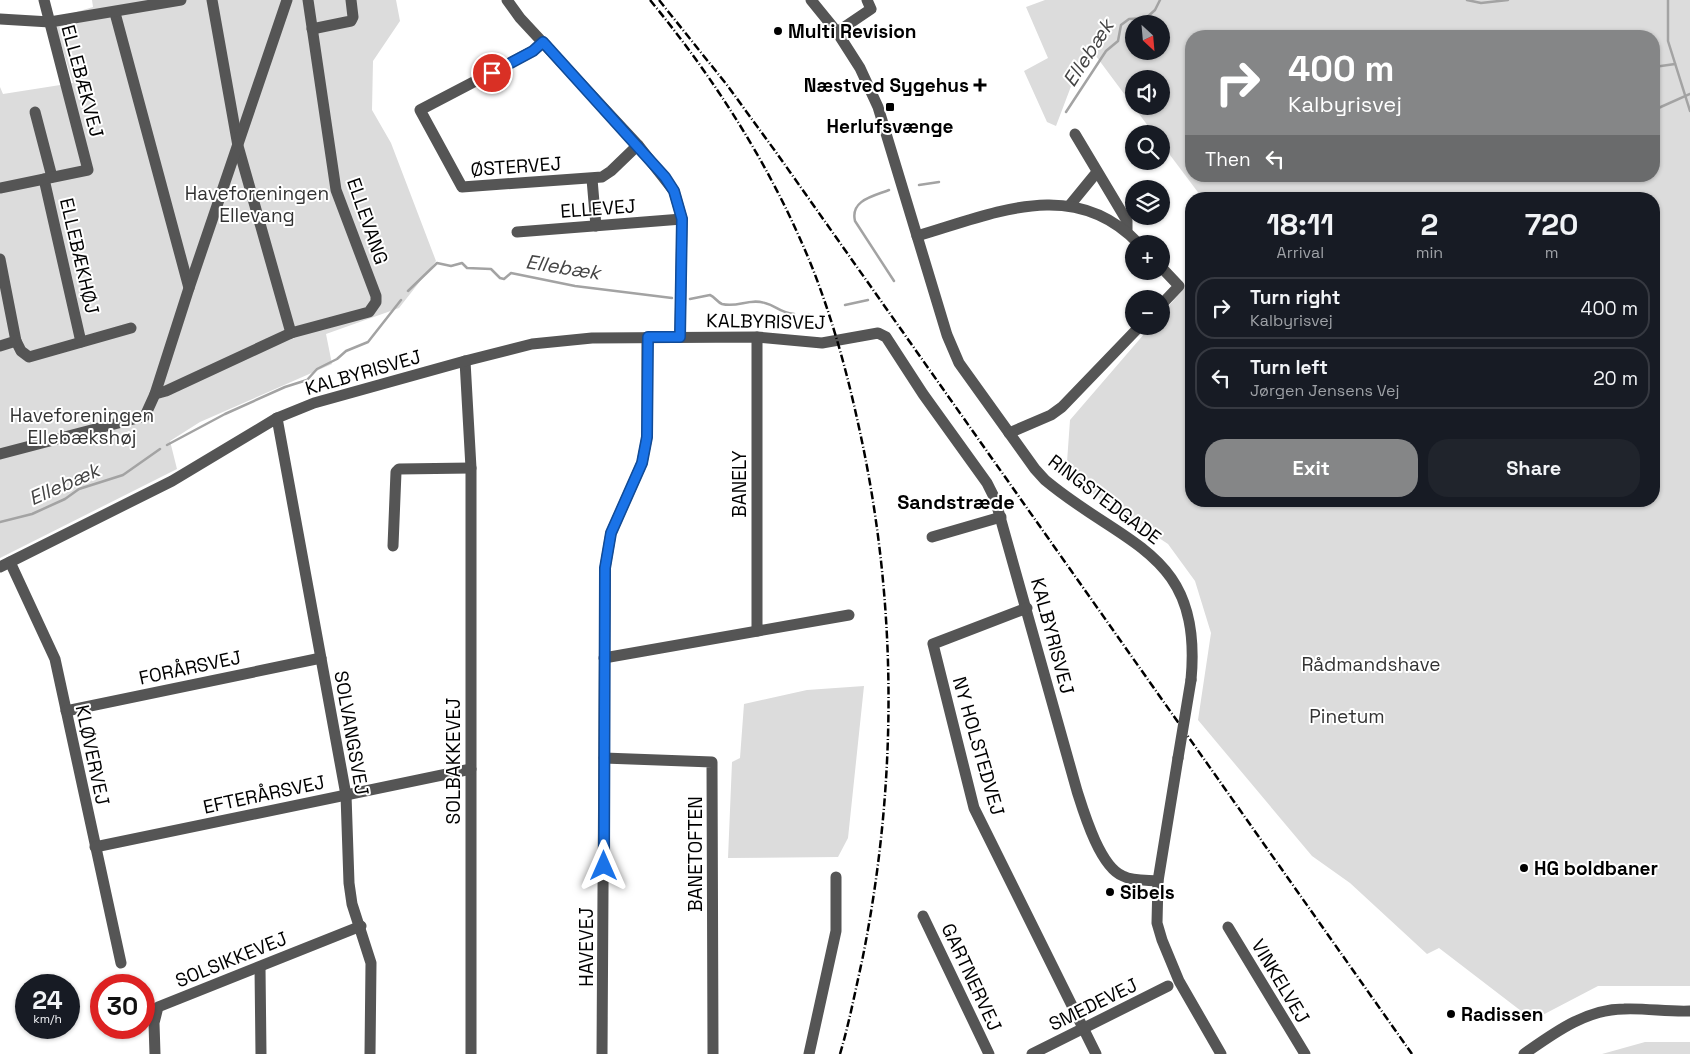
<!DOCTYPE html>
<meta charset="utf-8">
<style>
:root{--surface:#171b24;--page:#20242c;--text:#f1f3f6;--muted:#9ea1a6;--line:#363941;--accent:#858687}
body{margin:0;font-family:"Space Grotesk",sans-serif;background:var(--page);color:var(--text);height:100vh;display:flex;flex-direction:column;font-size:19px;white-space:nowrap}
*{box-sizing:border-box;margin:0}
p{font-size:16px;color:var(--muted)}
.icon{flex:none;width:28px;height:28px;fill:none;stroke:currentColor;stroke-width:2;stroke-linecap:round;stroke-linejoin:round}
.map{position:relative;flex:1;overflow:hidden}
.sheet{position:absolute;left:1185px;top:192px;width:475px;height:315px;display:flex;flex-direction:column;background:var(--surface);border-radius:20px;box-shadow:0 1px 4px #0004}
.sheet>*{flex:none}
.guide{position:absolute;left:1185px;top:30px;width:475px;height:152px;border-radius:20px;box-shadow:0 1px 4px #0004;background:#858687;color:#fff;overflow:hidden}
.needle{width:32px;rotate:154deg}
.fabs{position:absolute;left:1125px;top:15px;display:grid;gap:10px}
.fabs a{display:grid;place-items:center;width:45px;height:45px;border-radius:50%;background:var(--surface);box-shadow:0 1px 4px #0004;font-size:25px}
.speed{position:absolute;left:15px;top:974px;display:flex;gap:10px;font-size:25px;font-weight:700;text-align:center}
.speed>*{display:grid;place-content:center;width:65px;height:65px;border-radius:50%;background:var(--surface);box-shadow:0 1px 4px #0004;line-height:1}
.speed small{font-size:12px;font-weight:400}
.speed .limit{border:8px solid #d22;background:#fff;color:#111}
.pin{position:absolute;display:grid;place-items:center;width:42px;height:42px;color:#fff;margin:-21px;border:2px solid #fff;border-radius:50%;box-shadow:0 1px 5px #0007}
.me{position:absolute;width:55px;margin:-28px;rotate:0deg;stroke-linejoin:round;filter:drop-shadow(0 0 4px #0008)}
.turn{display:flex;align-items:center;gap:18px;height:105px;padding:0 20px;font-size:22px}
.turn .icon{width:65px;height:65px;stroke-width:2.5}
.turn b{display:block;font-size:35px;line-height:42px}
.then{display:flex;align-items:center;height:48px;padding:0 20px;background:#0003;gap:10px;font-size:19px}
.eta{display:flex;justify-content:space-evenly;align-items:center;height:85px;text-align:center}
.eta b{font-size:30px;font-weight:800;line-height:35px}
.primary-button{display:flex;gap:10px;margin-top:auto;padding:10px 20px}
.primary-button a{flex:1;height:58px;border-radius:20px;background:var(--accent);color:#fff;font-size:20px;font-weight:800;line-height:58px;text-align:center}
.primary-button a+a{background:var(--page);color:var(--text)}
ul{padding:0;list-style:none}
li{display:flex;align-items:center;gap:15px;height:62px;margin:0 10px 8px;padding:0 10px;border:2px solid var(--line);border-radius:20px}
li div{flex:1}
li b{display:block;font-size:19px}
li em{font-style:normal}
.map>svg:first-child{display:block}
.green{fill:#dcdcdc;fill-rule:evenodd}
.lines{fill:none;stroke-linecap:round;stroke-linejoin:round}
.stream{stroke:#a3a3a3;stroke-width:2.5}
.minor{stroke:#555;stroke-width:11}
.rail{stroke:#000;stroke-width:2.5;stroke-dasharray:8 2.5 1 2.5;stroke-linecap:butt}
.minor-bridge{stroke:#555;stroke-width:11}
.route-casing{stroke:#114b97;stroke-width:12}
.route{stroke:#1a73e8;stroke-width:9}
.poi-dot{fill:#000;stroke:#fff;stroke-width:2}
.labels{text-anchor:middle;stroke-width:4;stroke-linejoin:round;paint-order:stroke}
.poi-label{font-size:19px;font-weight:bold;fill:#000;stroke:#fff;text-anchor:start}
.street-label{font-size:19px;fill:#000;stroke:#fff}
.park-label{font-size:19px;fill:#333;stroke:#fff}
.water-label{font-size:20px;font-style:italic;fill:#444;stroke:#fff}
.neighbourhood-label{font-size:20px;font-weight:bold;fill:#000;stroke:#fff}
</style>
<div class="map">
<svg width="1690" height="1054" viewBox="0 0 1690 1054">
<rect width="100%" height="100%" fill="#fff"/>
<g class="green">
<polygon points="92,0 396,0 400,21 373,61 372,110 391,143 436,261 399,308 326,334 332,364 200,422 170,441 177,469 0,558 0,87 3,94 73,83 53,19 93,7"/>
<path d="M1045,0h645v986h-92l-65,34 -94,-72 -12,6 -77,-71 -38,-27 -114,-136 13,-87 -16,-52 -27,-37 -102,-68 4,-56 81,-94h10v-11l30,-35v221h463v-302h-451l-42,-56v-9h-7l-67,-90 -31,82 -9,-4 -23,-51 24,-13 -22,-51zM1134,24h27v27h-27zM1191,36h463v140h-463zM1134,79h27v27h-27z"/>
<polygon points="864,686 848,838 838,857 728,858 732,762 740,758 744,704 807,690"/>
<polygon points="1645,1042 1690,1042 1690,1054 1602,1054"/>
</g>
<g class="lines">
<g class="stream">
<polyline points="1467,0 1481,3 1508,0"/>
<polyline points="1668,0 1668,41 1690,111"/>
<polyline points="1654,67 1675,64"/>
<polyline points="1654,110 1690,94"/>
<polyline points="1066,112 1106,51 1118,41 1121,25 1129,19 1146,18 1155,10 1160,0"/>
<polyline points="919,185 939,182"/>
<path d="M889,190c-15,6 -39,10 -34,31l39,60"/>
<polyline points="408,291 437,263 451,266 462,263 467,268 491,269 500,278 504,279 511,273 575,286 672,298"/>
<path d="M690,299l20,-4c5,2 7,7 12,9 16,4 27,-6 43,-1 12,3 13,9 29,11"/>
<polyline points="845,305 868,300"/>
<polyline points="804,316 809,315"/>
<polyline points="167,445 225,414 285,387 307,380 317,369 337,359 346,351 368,342 401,300"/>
<polyline points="0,522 32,514 65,499 79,489 123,475 160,449"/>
</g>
<g class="minor">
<polyline points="212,0 238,146 291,333"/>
<polyline points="507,0 520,18 638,145 674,191 682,219 680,337"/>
<path d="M811,0l26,32 23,36 18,39 69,228 12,28 76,106 10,11c80,67 158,72 146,200"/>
<polyline points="115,13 189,288"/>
<polyline points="0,19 50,22 181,0"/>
<polyline points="312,29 351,21 353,17 351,0"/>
<polyline points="837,32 871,9 867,0"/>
<polyline points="543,42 533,51 420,110 462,187 602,177 611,171 638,145"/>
<polyline points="35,112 52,177"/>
<polyline points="1075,134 1127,221 1127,231"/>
<polyline points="44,179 81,342"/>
<polyline points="592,179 596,226"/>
<polyline points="0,188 88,170 44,0"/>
<polyline points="1070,205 1097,172"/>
<polyline points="517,232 682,219"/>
<path d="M917,236c76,-22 157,-61 222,8"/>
<polyline points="0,259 16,341 21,351 29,357 131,328"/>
<polyline points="1161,267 1179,286 1161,305"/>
<polyline points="757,337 757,631"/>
<polyline points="0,346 16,341"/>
<polyline points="465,361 471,468 471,1054"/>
<polyline points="155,394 166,391 291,333 369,312 376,302 376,296 336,190 308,0"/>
<polyline points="277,418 346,795 349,883 352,904 371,963 370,1054"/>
<polyline points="1009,433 1051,415 1062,407 1140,326"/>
<polyline points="0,454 145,416 155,394 189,288 287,0"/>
<polyline points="932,537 1001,517"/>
<polyline points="393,546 396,472 399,469 471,468"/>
<polyline points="10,562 55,659 121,963"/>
<path d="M0,567l172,-86 105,-63 37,-15 151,-42 67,-17 60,-6 165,-1 65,6 56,-10 8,4 37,57 64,89 8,16 82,292c7,22 23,76 46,85 9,5 24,4 35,5"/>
<polyline points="1027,608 933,644 974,808 1096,1054"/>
<polyline points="604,658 849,615"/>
<polyline points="66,711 321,658"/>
<polyline points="604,758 712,762 713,1054"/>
<polyline points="1178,758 1158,881 1157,923 1162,940 1179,981 1221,1054"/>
<polyline points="95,847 471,769"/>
<polyline points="923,916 989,1054"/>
<polyline points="1228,927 1305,1054"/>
<polyline points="260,967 261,1054"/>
<polyline points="155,1054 154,1023 158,1007 361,926"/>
<polyline points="602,1054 605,568 611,533 642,463 647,437 647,337"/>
<polyline points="809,1054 836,931 836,877"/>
<polyline points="1032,1054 1168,986"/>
<path d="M1524,1054c30,-21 62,-45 100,-45 22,-1 44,3 66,2"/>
</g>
<g class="rail">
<path d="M650,0c65,79 121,167 160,262 21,52 36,106 48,161 40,178 40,360 4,538 -7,31 -13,63 -22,93"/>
<polyline points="659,0 727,85 778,155 1412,1054"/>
</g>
<polyline class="minor-bridge" points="1178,758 1191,680"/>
</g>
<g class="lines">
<g class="route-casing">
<polyline id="route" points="492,73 533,51 543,42 665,177 674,191 682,219 680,337 648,337 647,437 642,463 611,533 605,568 604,866"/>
</g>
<use href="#route" class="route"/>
</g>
<g class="poi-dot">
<circle cx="778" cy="31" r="5"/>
<path d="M977.5 77.5h5v5h5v5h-5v5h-5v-5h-5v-5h5z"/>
<rect x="885" y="102" width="10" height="10" rx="2.5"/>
<circle cx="1524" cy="868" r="5"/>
<circle cx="1110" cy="892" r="5"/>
<circle cx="1451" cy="1014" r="5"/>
</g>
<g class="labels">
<g class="poi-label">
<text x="788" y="38">Multi Revision</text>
<text x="969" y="92" text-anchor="end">Næstved Sygehus</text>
<text x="890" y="133" text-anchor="middle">Herlufsvænge</text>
<text x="1534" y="875">HG boldbaner</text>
<text x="1120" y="899">Sibels</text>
<text x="1461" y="1021">Radissen</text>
</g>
<g class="street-label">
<text transform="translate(83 81) rotate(75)" y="7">ELLEBÆKVEJ</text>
<text transform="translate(516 166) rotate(-4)" y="7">ØSTERVEJ</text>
<text transform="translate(598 208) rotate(-4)" y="7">ELLEVEJ</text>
<text transform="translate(368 221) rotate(71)" y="7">ELLEVANG</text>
<text transform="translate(80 256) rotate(77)" y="7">ELLEBÆKHØJ</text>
<text transform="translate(766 321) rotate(1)" y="7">KALBYRISVEJ</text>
<text transform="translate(363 372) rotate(-16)" y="7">KALBYRISVEJ</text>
<text transform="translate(739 484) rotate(-90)" y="7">BANELY</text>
<text transform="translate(1105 499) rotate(37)" y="7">RINGSTEDGADE</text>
<text transform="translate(1053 636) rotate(75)" y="7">KALBYRISVEJ</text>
<text transform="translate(190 667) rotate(-12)" y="7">FORÅRSVEJ</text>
<text transform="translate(352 733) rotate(80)" y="7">SOLVANGSVEJ</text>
<text transform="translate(979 746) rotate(74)" y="7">NY HOLSTEDVEJ</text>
<text transform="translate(93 755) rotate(78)" y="7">KLØVERVEJ</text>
<text transform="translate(453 761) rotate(-90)" y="7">SOLBAKKEVEJ</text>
<text transform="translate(264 794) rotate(-12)" y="7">EFTERÅRSVEJ</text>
<text transform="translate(695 854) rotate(-90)" y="7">BANETOFTEN</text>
<text transform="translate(586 947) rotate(-90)" y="7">HAVEVEJ</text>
<text transform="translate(231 959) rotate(-22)" y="7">SOLSIKKEVEJ</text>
<text transform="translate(972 977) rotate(65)" y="7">GARTNERVEJ</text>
<text transform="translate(1281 981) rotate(59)" y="7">VINKELVEJ</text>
<text transform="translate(1093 1004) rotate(-26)" y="7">SMEDEVEJ</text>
</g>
<g class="park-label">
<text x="257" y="200">Haveforeningen<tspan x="257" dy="22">Ellevang</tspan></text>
<text x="82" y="422">Haveforeningen<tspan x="82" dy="22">Ellebækshøj</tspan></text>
<text x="1371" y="671">Rådmandshave</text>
<text x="1347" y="723">Pinetum</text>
</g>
<g class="water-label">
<text transform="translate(1088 53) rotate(-57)" y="7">Ellebæk</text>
<text transform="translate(563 267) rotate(9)" y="7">Ellebæk</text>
<text transform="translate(64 484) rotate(-24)" y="7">Ellebæk</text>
</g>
<g class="neighbourhood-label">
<text x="956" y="509">Sandstræde</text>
</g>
</g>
</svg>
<div class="fabs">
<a><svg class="needle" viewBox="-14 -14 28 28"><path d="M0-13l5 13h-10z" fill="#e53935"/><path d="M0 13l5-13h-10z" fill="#9ea1a6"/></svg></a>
<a><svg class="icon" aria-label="sound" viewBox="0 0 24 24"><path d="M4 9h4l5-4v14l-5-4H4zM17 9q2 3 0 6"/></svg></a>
<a><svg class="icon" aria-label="search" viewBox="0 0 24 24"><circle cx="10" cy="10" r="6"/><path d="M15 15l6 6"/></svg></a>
<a><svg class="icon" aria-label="layers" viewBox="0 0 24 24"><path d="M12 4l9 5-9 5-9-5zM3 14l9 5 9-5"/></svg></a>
<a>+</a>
<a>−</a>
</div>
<div class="speed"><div>24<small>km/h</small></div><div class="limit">30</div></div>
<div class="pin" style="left:492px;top:73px;background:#d93025"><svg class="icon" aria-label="arrive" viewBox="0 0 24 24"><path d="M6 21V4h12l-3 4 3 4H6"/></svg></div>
<svg class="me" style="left:604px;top:866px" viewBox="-20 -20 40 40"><path d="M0-17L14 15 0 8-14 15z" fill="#1a73e8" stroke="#fff" stroke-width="4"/></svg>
<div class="guide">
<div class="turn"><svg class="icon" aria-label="right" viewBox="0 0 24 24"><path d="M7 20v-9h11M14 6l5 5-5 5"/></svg><div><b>400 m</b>Kalbyrisvej</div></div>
<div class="then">Then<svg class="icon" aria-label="left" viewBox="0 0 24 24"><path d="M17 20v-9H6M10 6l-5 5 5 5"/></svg></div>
</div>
<section class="sheet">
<div class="eta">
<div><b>18:11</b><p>Arrival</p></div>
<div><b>2</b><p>min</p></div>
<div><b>720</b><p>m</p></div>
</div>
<ul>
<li><svg class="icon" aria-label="right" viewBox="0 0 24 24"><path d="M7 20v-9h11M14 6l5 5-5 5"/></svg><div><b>Turn right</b><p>Kalbyrisvej</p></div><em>400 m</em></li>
<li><svg class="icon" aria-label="left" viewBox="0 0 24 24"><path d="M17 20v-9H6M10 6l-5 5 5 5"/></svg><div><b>Turn left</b><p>Jørgen Jensens Vej</p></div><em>20 m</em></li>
</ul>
<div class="primary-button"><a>Exit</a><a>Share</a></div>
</section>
</div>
